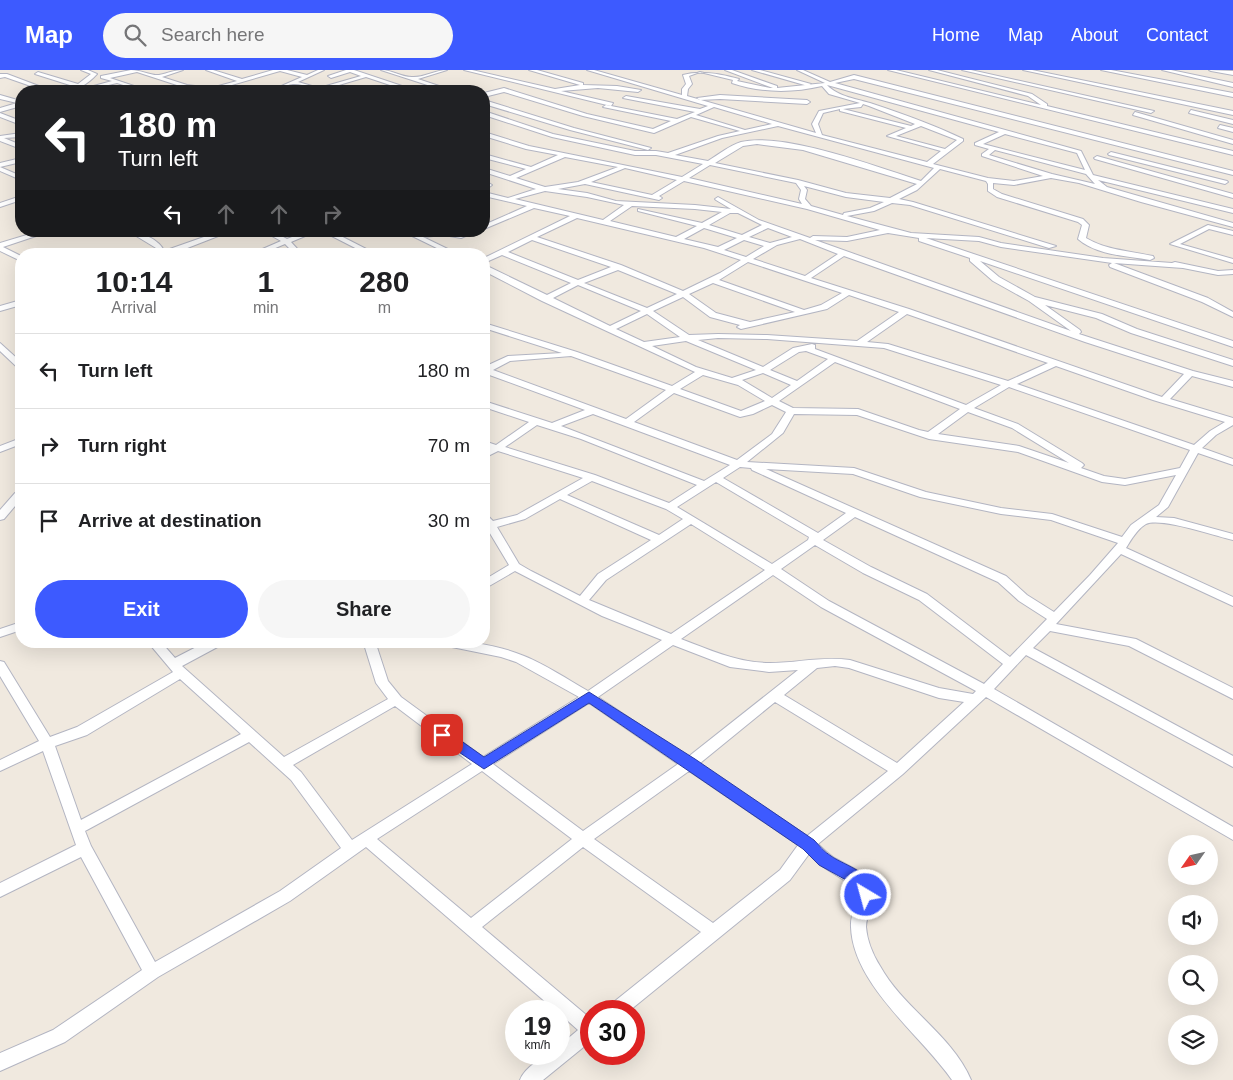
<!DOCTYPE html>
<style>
:root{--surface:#fff;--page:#f6f6f6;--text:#202124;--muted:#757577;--line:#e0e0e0;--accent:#3d5aff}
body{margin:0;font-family:Arial,sans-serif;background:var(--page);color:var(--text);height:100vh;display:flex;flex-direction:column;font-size:19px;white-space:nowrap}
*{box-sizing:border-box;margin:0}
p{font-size:16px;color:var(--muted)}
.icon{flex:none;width:28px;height:28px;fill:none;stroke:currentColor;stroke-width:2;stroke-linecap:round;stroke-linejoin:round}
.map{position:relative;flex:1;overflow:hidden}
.sheet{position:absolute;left:15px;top:178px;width:475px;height:400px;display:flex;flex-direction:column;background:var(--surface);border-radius:20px;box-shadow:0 5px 20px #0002}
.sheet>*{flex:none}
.guide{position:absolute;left:15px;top:15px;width:475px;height:152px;border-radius:20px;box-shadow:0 5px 20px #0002;background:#202124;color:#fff;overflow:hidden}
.needle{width:32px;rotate:236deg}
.buttons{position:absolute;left:1168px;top:765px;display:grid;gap:10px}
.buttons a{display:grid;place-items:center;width:50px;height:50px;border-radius:50%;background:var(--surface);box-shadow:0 5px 20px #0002;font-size:25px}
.speed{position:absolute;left:505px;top:930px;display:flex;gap:10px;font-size:25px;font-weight:700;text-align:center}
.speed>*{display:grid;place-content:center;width:65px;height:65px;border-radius:50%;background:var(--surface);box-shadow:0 5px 20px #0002;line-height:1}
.speed small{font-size:12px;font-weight:400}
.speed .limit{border:8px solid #d22;background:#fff;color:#111}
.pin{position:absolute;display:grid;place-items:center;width:42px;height:42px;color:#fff;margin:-21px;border-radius:10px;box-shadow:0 2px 8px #0006}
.me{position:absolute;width:55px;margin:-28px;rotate:323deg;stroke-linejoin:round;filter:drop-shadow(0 0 4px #0008)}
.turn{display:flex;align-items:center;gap:18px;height:105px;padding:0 20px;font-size:22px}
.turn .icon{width:65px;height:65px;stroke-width:2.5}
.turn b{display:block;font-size:35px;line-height:42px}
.lanes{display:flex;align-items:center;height:48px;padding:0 20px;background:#0003;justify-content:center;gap:25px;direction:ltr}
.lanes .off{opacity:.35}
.eta{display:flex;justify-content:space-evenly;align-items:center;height:85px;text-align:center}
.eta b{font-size:30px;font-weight:700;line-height:35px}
.button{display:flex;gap:10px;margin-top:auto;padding:10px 20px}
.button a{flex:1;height:58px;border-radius:30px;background:var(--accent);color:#fff;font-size:20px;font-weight:700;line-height:58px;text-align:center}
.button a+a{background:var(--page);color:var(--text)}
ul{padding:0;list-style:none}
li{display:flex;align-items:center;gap:15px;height:75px;padding:0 20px;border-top:1px solid var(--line)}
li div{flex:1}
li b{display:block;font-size:19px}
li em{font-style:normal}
header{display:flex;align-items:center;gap:30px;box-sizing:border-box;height:70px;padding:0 25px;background:var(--accent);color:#fff}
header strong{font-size:24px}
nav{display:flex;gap:28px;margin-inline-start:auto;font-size:18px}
.search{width:350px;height:45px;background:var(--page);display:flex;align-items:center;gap:12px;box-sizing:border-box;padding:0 18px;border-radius:28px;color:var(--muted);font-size:19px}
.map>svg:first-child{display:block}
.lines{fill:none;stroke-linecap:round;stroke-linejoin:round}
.street-casing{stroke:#b3b5c2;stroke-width:2}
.street{fill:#fff;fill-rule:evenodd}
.route{fill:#3d5aff;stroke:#283aa6}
</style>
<header>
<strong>Map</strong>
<div class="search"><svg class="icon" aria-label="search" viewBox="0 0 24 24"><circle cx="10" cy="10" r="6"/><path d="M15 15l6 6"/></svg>Search here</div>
<nav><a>Home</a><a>Map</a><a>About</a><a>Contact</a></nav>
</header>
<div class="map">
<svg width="1233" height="1010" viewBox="0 0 1233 1010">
<rect width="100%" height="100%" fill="#f0e9df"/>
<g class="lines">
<g class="street-casing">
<g id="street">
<path d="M81,0h7l9,4c-10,11 -22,18 -37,17l13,-5 -38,-12 3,-2 40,12 13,-10z"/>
<path d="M131,0c9,0 21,6 28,5 9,-2 16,-5 24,-5l-21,7 25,8 24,3 26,-7 -31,-11h7l29,9 31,-9h14l20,5 11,-5h6l-26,12 21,6 42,-12 -11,-4 -19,6 -3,-2 18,-6h8l63,21c-8,0 -13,-3 -21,-4 -7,-1 -16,4 -24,4l18,-6 -24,-8 -27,8 15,6c-11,0 -17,-5 -29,-2l3,2c-11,0 -26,-8 -35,-7 -9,1 -15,7 -23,7l32,-14 -22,-6 -62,18 2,2 -34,-3 -49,-16 -27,6 39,13h-7l-25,-8 -34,8 -4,-1 33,-9 -11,-3v-2z"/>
<path d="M381,0c11,0 20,7 31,7 11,1 24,-7 35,-7l-29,9 36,12h-8z"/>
<polygon points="464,0 472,0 555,19 580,15 529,0 537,0 583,13 583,15 617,16 641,20 638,22 598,18 561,21 613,33 611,36"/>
<path d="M587,0h7l88,25v-6l4,-5 -3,-9c18,-5 38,-1 56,4l-2,2 33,7h3l-48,-18h7l45,16v2l48,-5 -28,-13h6l27,12 24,-7 379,96v4l-379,-96 -19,4 246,68 12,24 140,34v4l-135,-33 9,7 126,36v4l-92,-25 -62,-19 -28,-5 -37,7 -21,-2v6l9,5 81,25 6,6 -3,13c20,12 44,13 67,18l1,2 -4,2c-23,-4 -54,-5 -72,-21l4,-14 -4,-3 -81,-25 -9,-6v-7l-2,-3 -46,-12 -23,21 -18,9 14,3 143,44 -7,2 -139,-43 -18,-2 -18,8 -27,5 64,17 68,4 22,6 102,15 69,5 3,-1 43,9 15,-1v4l-15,1 -35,-7 -69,-5 94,35 25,14v5l-31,-15 -92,-35 -1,-2 3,-2 -111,-16 -22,-6 -53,-3 307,103v6l-253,-86 19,16 36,20 67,17 35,15 96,31v6l-102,-33 -35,-15 -51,-13 35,25 1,2 -2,2 114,37 40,10v6l-41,-11 -22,23 63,19v7l-17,10 -14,13 31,11v6l-35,-12 -30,54 -12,10 18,1 59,16v6c-18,-4 -72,-23 -87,-16 -9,5 -15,16 -20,24l107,49v9l-112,-52 -65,70 80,15 97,49v11l-104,-53 -79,-15 -17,17 200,108v11l-207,-112 -32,34 239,138v13l-247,-143 -83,77 -85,70c5,5 9,9 15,13 11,7 30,14 38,25 9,12 -5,31 -5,45 1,13 7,28 14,39 23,42 73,70 91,114h-19c-31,-45 -99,-95 -101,-153 -1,-13 7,-25 7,-38l-38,-24 -11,-11 -19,26 -161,131h-21l2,-6 91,-73 -118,-85 -101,80 109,92v22l-48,39h-23c5,-13 25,-26 39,-26v-8l19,-16 -19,-17v-2h-3l-190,-164 -76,54 -132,76 -93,65 -65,29v-18l53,-23 89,-60 -61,-113 -81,40v-14l76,-38 -33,-94 -43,20v-11l39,-19 -39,-65v-15l4,1 46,75 27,-10 96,-55 -26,-31h13l15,17 33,-17h17l-2,3 -41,22 102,91 104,-58 -12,-16 -13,-42h12l13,40 13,16 82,60 96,-60 -63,-35 -15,-5 -59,-12 -6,-4c30,0 60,3 88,15 22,9 43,23 64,35l74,-51 -60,-24 -87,-45 -31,18v-9l25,-15 -21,-35h-4v-15l4,1 5,5 24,-6 66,-37 -85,-27 -14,7v-7l5,-2 -5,-2v-6l12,4 33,-23 -45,-15v-6l68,22 33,-13 -101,-37v-6l24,-11 54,-3 -78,-25v-5l93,29 95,34 23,-14 -153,-71 -58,-30v-5h3l60,29 24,-12 -69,-28 -18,8v-5l86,-42 -36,-8 -50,21v-4l43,-19 -43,-10v-4l24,6 28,-9 -52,-17v-4l26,8 16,-7 -42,-11v-4l47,13 27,-12 -32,-6 -42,-13v-4l45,14 153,31 21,-13 -47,-9h-21l-83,-18 -68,-22v-4l69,23 82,17h21l12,2 50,-17 22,-5 -49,-14 -37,16 -71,-17 -79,-24 -20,5v-4l20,-5 83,26 66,15 18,-8 -68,-14 3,-2 71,14 18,-7 -72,-14 3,-2 74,13 8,-3zM700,2l33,8 -1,3c30,10 60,10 90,3l7,8 31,9 -41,8 -7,13 4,9 -129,-37 1,-7 4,-5 -3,-8zM827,15l172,47 -24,11v2l14,4 -7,5v2l61,20 -29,5 -26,-3 -55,-14 30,-23v-2c-29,-14 -60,-25 -90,-35 -15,-5 -35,-7 -46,-19zM863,34l6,2 46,18 -4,2 -68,-17 18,-2zM714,37l58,17 -27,6 -49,-15zM840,39v2l66,17 -19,8 54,15 -14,11 -105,-27 -4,-11 5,-11zM778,56l156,42 -13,13c-44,-14 -136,-49 -180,-39 -11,3 -23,13 -33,19l-33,-6 47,-17zM921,56l36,14 -12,9 -49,-13zM1005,64l72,19 8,17 -102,-26zM757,74l46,6 114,34 -27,14 -44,-5 -48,-13 -83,-17 28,-17zM995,80l91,24 9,10 -43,-10 -63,-19zM565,87l53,10 -40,15 -33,5 -29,-9zM710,95l86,18 5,7 -2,9 3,5 -113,-26zM625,98l52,12 -25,15 -61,-13zM684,111l123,28 73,21 -33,7 -34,-1 -3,2 -51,-18 -41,-23 -3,2 1,1 15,9 -36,-4 -79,-4 -29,-8 -29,-4 27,-5 74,16 3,-2 -3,-2zM804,116l42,11 38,5 -14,6 -26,5 -1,2 -32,-9 -6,-7 2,-9zM545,121l42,6 37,8 -21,15 -88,-21zM632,136l63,3 27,3 -20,11 -64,-14v2l59,15 -21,11 -66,-16zM730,143h8l24,12 -20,10 -33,-10zM577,148l127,30 37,12 -21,13 -37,18 -62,-26 -84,-28zM704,158l33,10 -19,9 -34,-8zM768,158l24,9 -22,6 -21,-6zM888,163l31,5v3l51,17v3l23,20 36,20 42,30 -256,-91 32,1zM800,169l38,15 -33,22 -52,-17 24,-14zM532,170l79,27 -33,13 -70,-28zM744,170l20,6 -18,11 -22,-7zM844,186l241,86 99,32 -22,23 -253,-88 -98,-31zM748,192l94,31 -21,12 -17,5 -85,-30zM618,200l59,24 -30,14 -63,-25zM713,213l82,29 -45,10 -34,-9 -27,-19zM578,215l63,26 -31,15 -57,-28zM849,225l50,17 -42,29 -90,-6 -49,-1 -29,1 -36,-24 30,-14 27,20 30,8 -3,2 4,2 86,-20zM647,244l33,23 -36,5 -28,-13zM907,244l141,49 -40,18 -120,-37 -21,-2zM718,268l49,1 117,9 117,37 -35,20 -151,-56v-4l-3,-1 -19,4 -30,19 -65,-27zM686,271l70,29 -24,8 -36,-11 -44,-21zM806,281l22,8 -31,22 -27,-11 29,-18zM571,286l95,34 -40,29 -133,-49 17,-9zM835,292l125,47 -32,23 -9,-2 -61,-21 -65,-1 -14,-7zM1056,296l97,34 72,22 -15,9 -16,14 -177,-61zM763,303l28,12 -19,13 -30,-18zM703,305l35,10 27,16 -24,10 -61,-22zM1009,317l181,63 -10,18 -55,11 -21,-3 -23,-8 3,-3 -2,-2 -64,-39 -44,-16zM674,323l66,24 13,-3 19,-9 14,7 -14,22 -35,26 -103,-38zM968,342l44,16 57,35 -50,-17 -81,-12zM593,344l137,51 -26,16 -143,-55zM794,344l63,1 72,24 89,13 84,30 23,3 51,-10 -17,30 -28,20 -9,12 -70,-23 -51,-6 -75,-16 -72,-24 -107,-6 36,-29zM537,355l44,14 116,46 -28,18 -74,-28 -90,-28zM740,397l11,1 1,2 94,43 -28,20 -95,-55zM766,399l87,5 67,23 81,17 50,6 67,23 -28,32 -36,37 -27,-17 -21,-19zM592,411l74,28 17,10 -24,16 -92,-40zM716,412l93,55 -1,3 -36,24 -95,-57zM560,429l91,41 -53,34 -18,22 -49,-25 -12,-7 -22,-37 28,-8zM855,447l143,65 21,19 28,18 -37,38 -83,-63 -56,-27 -48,-27zM691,454l74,46 -94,64 -82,-34 17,-20zM815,475l48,28 56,27 84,64 -19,20 -155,-83 -48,-32zM773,505l48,32 155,84 -3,3 -34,-6 -89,-28c-27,-4 -53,3 -80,3 -32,0 -60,-13 -89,-24zM673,575l57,22 39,5 29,-2 -110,87 -90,-60zM835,596l14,2 90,30 25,4 -67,61 -113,-68 33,-27zM180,609l61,55 -160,86 -26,-74 32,-11zM775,632l113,69 -81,65 -108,-72zM589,633l89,61 -95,67 -90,-67zM395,636l77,58 -120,76 -51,-68 -8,-7zM249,672l42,38 50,68 -61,43 -125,71 -64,-116 -6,-15zM482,701l90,68 -101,79 -94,-79zM689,701l109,74 -18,25 -67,53 -119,-84z"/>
<polygon points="752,0 760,0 811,14 808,16"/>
<polygon points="888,0 896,0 1041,35 1028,26 929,0 937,0 1032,24 1047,34 1047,36 1233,81 1233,85"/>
<polygon points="962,0 971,0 1154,41 1151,43"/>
<polygon points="1023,0 1032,0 1233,41 1233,45"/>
<polygon points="1101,0 1111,0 1233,23 1233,27"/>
<polygon points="1162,0 1171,0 1233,13 1233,17"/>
<polygon points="1209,0 1233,1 1233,5 1211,1"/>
<polygon points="0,4 7,4 52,21 45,21 5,7 0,8"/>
<polygon points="0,25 21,31 21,36 0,42 0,38 17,33 0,29"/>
<polygon points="720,25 807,30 810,32 807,34 720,29 700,30 697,28"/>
<polygon points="484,30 574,58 651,78 648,80 570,60 484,34"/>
<polygon points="1191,40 1233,50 1233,54 1189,43"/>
<polygon points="1135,42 1233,70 1233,74 1133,45"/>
<polygon points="0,43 21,51 21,55 0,47"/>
<polygon points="1220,55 1233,58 1233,62 1218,58"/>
<polygon points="21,63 21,67 4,68 21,75 21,79 0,71 0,66"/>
<polygon points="1111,82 1227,111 1228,112 1225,114 1109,85 1108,84"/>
<polygon points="1097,86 1233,124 1233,128 1095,89 1094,88"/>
<polygon points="21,88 21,92 0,97 0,93"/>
<polygon points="0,97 21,106 21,110 0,101"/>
<polygon points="484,110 492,115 484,121"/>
<polygon points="21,126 21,130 0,137 0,133"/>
<polygon points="1208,155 1233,161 1233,165 1209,159 1180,174 1233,189 1233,193 1170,174"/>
<polygon points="40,161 51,161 3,177 21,186 21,191 0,181 0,173"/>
<path d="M128,161c12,0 32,9 36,20l57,-20h10l-59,23h-14l-2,-6z"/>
<polygon points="263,161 272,161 287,169 307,161 317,161 291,172 302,184 295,184 285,174 261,184 251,184 281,171"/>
<polygon points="322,161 331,161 376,184 367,184"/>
<polygon points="402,161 415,163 446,161 460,164 467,161 477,161 461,168 444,165 423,167 458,184 449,184"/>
<polygon points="21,230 21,235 0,241 0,236"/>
<polygon points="0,273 21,292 21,299 18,298 0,281"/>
<polygon points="21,368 21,374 0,382 0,376"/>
<polygon points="19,422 21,422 21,429 4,449 0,450 0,440 15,423"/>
<polygon points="21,552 21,560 0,567 0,559"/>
</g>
</g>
<use href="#street" class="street"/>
</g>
<path class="route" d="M589,622l106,67 119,81c5,5 10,12 17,16 14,10 52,20 41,43l-6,2 -5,-2 -3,-10 -3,-4 -36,-20 -16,-16 -214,-146 -105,66 -46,-31 -2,-3 2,-4 4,-1 5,1 37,26z"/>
</svg>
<div class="buttons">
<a><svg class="needle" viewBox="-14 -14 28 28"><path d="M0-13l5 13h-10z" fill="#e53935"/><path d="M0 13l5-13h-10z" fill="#757577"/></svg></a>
<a><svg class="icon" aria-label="sound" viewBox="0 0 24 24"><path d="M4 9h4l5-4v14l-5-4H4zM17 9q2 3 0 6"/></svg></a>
<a><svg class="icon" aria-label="search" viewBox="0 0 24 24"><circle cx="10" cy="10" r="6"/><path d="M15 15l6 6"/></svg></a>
<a><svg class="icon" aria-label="layers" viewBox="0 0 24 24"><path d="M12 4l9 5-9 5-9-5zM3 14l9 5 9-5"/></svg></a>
</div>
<div class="speed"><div>19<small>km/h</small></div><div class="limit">30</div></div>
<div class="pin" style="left:442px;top:665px;background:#d93025"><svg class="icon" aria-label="arrive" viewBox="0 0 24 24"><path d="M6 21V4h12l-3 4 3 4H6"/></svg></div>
<svg class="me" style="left:866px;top:825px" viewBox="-20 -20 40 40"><circle r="17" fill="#3d5aff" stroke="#fff" stroke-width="3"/><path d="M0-11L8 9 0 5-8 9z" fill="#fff"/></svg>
<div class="guide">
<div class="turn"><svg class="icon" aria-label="left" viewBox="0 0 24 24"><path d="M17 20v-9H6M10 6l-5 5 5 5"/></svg><div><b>180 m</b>Turn left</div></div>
<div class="lanes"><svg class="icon" aria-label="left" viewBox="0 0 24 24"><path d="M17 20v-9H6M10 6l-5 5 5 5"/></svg><svg class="icon off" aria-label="ahead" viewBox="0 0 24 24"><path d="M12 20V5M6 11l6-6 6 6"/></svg><svg class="icon off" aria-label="ahead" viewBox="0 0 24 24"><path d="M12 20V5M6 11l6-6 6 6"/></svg><svg class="icon off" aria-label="right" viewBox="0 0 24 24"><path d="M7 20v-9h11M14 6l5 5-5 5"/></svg></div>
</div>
<section class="sheet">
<div class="eta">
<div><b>10:14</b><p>Arrival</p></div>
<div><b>1</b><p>min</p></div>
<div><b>280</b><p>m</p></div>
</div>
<ul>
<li><svg class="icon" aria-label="left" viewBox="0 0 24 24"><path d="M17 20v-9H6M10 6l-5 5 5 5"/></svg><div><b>Turn left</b></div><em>180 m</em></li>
<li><svg class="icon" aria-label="right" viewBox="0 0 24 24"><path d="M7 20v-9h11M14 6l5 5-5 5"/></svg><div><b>Turn right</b></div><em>70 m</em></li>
<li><svg class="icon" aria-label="arrive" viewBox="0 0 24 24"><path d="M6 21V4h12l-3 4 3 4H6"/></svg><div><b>Arrive at destination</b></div><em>30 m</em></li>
</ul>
<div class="button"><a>Exit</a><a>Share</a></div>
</section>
</div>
